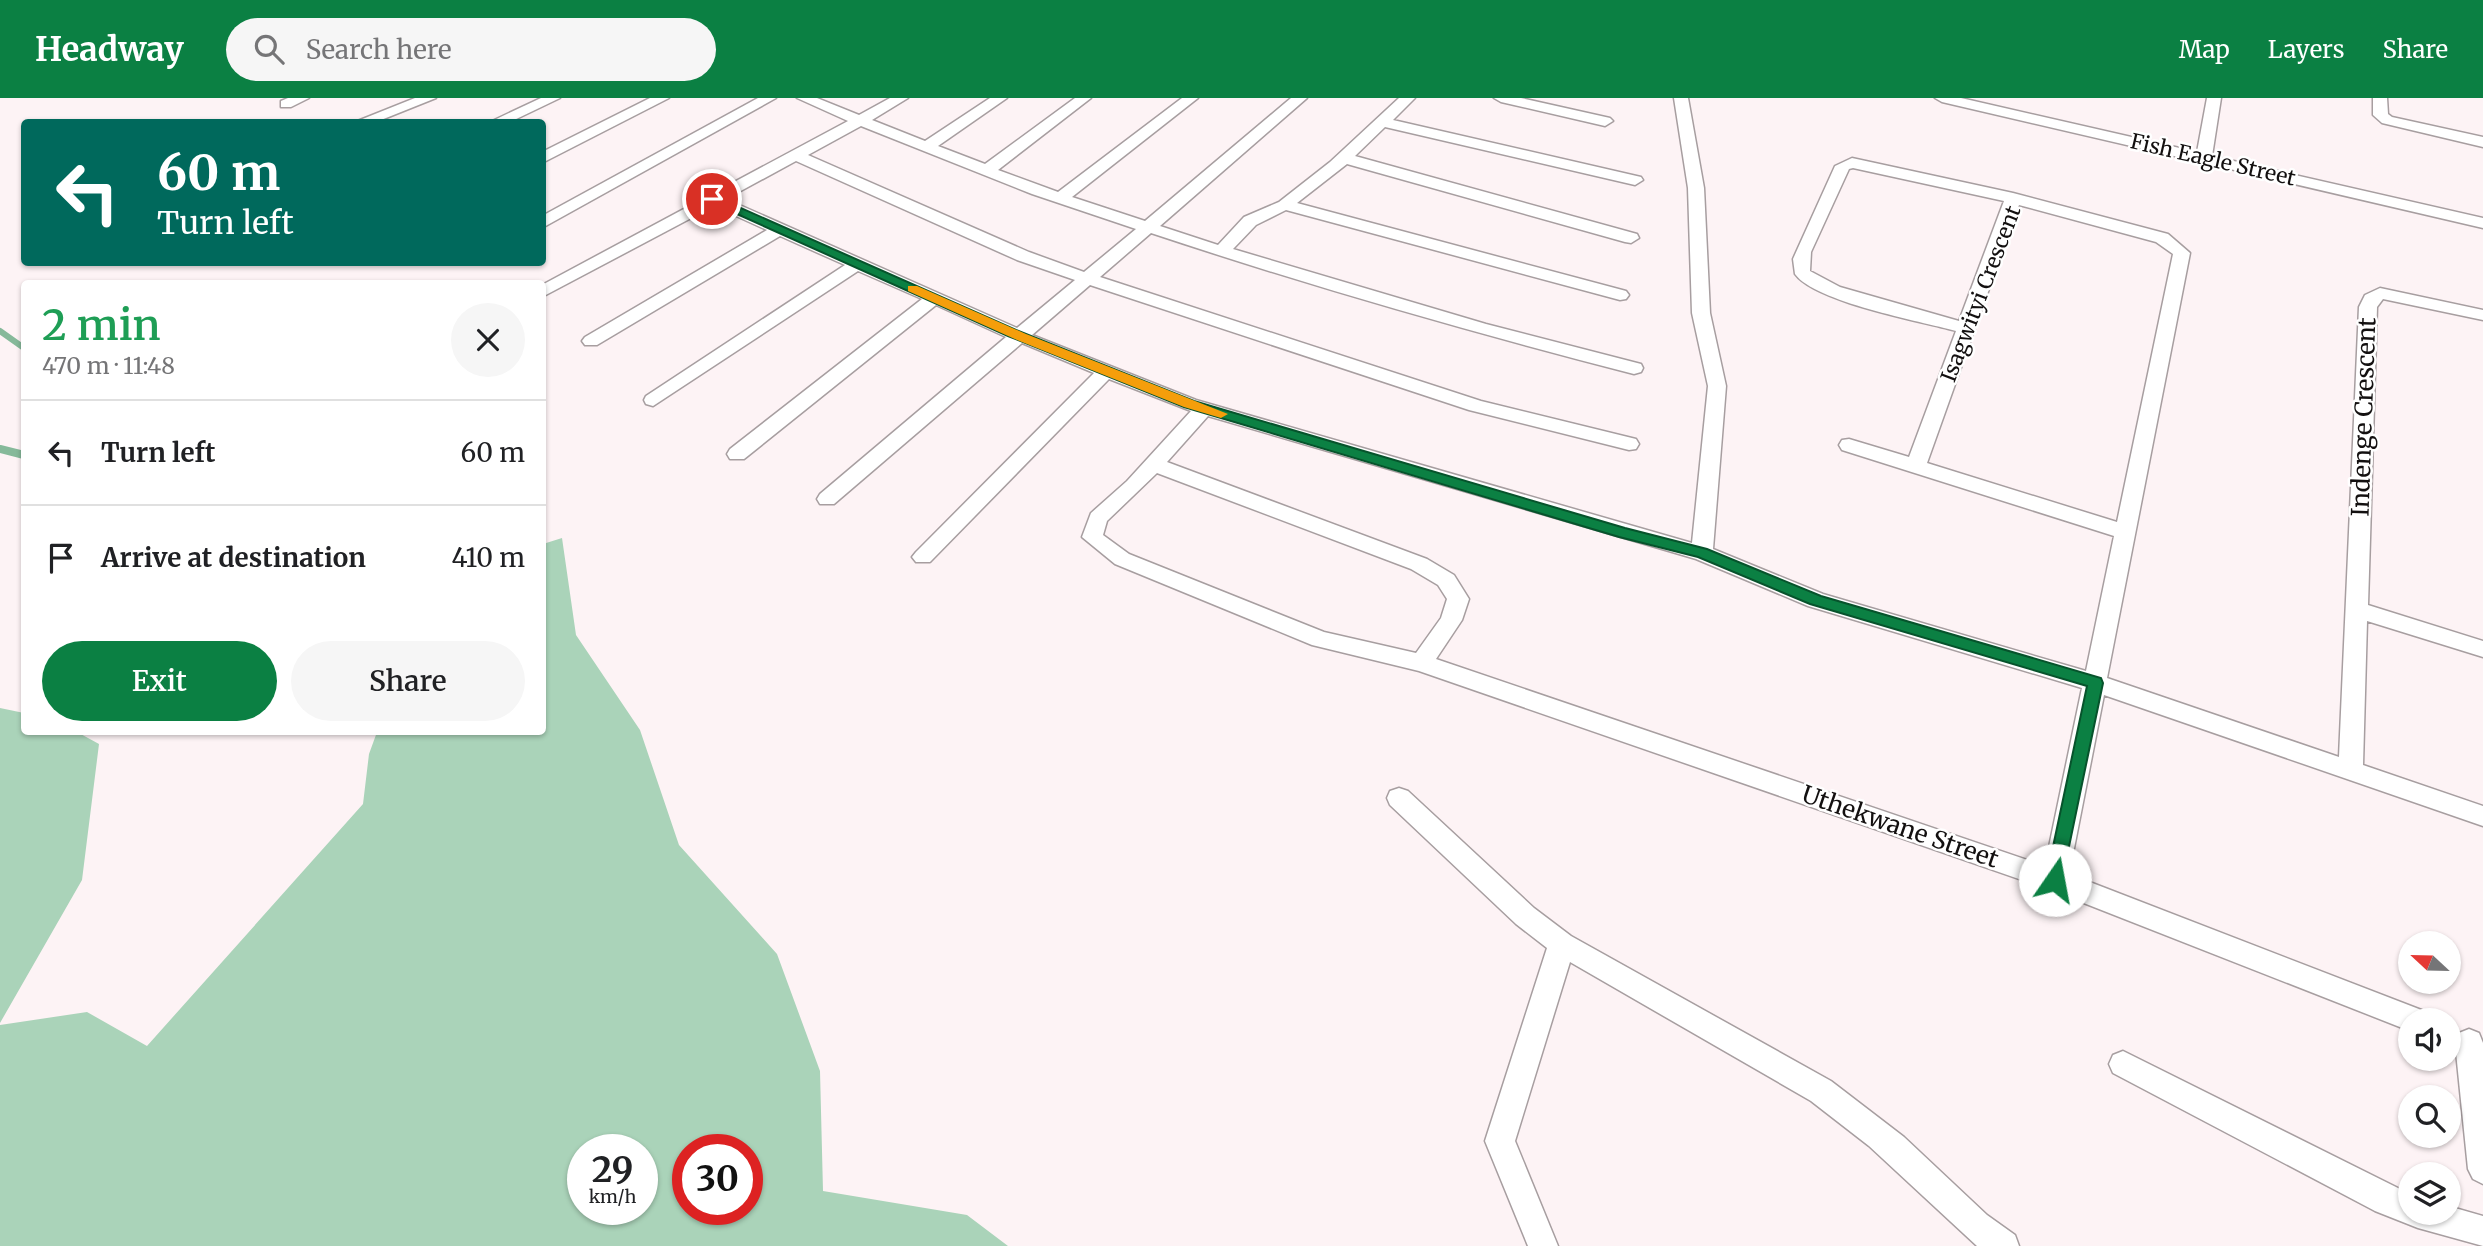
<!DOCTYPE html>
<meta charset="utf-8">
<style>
:root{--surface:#fff;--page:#f6f6f6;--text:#202124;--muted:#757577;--line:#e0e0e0;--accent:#0b8043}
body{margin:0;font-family:Merriweather,serif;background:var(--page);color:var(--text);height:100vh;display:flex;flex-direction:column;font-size:26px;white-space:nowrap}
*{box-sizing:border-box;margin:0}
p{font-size:23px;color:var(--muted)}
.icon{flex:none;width:38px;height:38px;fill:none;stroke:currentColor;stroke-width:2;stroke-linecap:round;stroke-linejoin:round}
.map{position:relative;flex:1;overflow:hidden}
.details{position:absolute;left:21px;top:182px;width:525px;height:455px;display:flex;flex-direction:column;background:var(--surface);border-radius:7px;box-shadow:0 2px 5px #0004}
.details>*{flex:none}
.guide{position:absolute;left:21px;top:21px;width:525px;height:147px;border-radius:7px;box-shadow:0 2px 5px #0004;background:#00695c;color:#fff;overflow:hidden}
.needle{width:46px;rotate:292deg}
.fabs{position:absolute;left:2398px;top:833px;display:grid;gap:14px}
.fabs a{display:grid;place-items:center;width:63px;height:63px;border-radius:50%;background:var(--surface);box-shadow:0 2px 5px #0004;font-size:35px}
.speed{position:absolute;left:567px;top:1036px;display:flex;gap:14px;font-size:35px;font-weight:700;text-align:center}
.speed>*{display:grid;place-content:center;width:91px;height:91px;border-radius:50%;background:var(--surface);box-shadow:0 2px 5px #0004;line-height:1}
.speed small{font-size:18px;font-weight:400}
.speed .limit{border:10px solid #d22;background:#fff;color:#111}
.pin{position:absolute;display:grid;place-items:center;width:60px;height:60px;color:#fff;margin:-30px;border:4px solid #fff;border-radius:50%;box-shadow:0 2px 7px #0007}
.me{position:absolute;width:77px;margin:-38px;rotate:12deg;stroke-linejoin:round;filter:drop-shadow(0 0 5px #0008)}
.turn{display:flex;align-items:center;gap:24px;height:147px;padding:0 21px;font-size:32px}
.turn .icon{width:91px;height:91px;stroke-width:2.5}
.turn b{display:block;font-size:49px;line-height:60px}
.round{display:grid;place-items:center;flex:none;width:74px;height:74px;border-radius:37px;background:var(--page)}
.head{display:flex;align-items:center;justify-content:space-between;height:119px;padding:0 21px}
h1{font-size:42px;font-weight:600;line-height:52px;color:#1e9e55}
.button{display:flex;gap:14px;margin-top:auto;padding:14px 21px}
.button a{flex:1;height:80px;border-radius:42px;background:var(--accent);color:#fff;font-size:28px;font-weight:600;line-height:80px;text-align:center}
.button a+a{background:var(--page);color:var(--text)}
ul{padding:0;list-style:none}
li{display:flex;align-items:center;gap:21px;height:105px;padding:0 21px;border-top:2px solid var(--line)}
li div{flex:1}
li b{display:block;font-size:26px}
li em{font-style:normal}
header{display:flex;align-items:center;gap:42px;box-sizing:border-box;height:98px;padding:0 35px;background:var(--accent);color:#fff}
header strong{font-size:33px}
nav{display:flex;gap:38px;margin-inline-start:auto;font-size:24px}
.search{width:490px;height:63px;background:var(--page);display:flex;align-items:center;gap:18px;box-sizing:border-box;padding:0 24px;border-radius:38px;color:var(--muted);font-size:26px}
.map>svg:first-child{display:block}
.green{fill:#aad3b9;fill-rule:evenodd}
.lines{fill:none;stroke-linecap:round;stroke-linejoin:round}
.stream-far1{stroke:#86b99a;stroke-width:6}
.stream{stroke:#86b99a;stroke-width:8}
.street-casing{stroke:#a79ea0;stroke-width:3}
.street{fill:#fff;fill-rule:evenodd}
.route{fill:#0b8043;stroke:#07532c;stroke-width:2}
.slow{fill:#f59e0b}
.labels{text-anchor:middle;stroke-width:5;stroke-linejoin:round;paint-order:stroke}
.far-street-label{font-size:21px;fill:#131010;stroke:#fff}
.street-label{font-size:24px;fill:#131010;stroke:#fff}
</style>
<header>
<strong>Headway</strong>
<div class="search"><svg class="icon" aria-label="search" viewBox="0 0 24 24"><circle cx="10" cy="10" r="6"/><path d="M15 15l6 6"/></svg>Search here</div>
<nav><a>Map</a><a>Layers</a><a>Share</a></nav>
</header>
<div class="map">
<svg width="2483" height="1148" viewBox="0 0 2483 1148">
<rect width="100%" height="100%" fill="#fdf3f5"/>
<g class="green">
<path d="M562,440l14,97 64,95 39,115 98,109 43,117 3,120 144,24 41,31h-1008v-221l87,-13 60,34 216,-242 6,-50 8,-22h165l1,-188zM583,1052h59v59h-59zM688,1052h59v59h-59z"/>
<polygon points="0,610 24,615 24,634 77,634 99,646 82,782 0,925"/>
</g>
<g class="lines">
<polyline class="stream-far1" points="0,233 24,250"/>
<polyline class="stream" points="0,351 24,357"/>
<g class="street-casing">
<g id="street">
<polygon points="288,0 309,0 291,9 281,9 281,3"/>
<polygon points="415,0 436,0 376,24 355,24"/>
<polygon points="541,0 560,0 510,24 490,24"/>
<polygon points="650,0 669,0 542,65 542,54"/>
<polygon points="758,0 776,0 542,130 542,118"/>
<path d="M797,0h20l42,17 31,-17h18l-36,22 53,21 65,-43h17l-69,48 47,18 90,-66h16l-93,72 60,22 124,-94h16l-126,99 73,24 146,-123h16l-147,128 58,19 26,-28 35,-15 51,-40 69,-64h16l-22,22 248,57 2,3 -8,5 -250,-58 -30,29 282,78 2,4 -8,5 -6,-1 -278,-78 -50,39 329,88 3,4 -3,4 -6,1 -334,-90 -30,15 -23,24 253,75 155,40 2,4 -2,4 -7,2c-163,-42 -324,-88 -483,-141l-51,44 381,124 155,38 3,5 -3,5 -7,1 -160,-40 -379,-125 -58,50 164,65 496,143 16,-157 -16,-73 -4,-125 -14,-90h14l16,90 6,125 16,73 -13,163 110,45 263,77 28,-135 -272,-86 -3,-5 3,-5 7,-1 60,18 47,-126c-36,-10 -141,-29 -161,-57l-2,-15 42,-93 17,-8 161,35 155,41 22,19 -83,425 232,79 20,-450 6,-12 15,-7 103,22v10l-100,-21 -6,8 -9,298 115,36v16l-116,-36 -4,144 120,41v20l-379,-131 -35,179 355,137 4,9h-18v11l-362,-142 -629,-218 -107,-26 -197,-81 -33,-27 9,-24 36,-32 64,-70 -82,-32 -179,183h-14l-4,-5 4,-5 178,-179 -72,-30 -188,161h-14l-3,-5 3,-5 186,-157 -70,-32 -192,154h-14l-3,-5 3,-5 192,-150 -64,-28 -205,135 -7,-2 -2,-4 2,-4 199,-131 -65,-29 -183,109h-12l-3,-4 3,-4 182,-107 -53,-24 -172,91v-12l306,-164zM861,28l171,68 104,35 -52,43 -55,-20 -221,-97zM796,63l221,99 58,20 -58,48 -291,-129zM1853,70l151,33 -45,120 -119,-34 -30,-16 1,-19 38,-83zM2019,107l137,37 17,12 -56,268 -190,-59zM1208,318l488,143 112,47 274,82 -37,178 -609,-207 26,-39 7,-21 -15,-24 -27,-16 -260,-97zM1157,375l254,96 27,16 9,14 -6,19 -25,35 -92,-21 -195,-78 -26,-19 4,-14z"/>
<polygon points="1494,0 1521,0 1610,20 1613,23 1605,28 1501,4"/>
<polygon points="1935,0 1961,0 2197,54 2207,0 2221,0 2212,58 2483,120 2483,130 1942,4"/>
<polygon points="2373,0 2387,0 2388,16 2392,19 2483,39 2483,49 2382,25 2373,17"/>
<polygon points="1399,690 1408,693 1534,810 1571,838 1831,983 1904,1039 1987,1117 2015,1137 2019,1148 1977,1148 1869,1048 1811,1003 1570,864 1515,1043 1558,1148 1528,1148 1485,1043 1547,850 1516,826 1390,707 1387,700 1390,693"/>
<polygon points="2469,931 2479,935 2483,945 2483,1086 2473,1081 2468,1071 2455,944 2459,935"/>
<polygon points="2123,953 2410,1096 2410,1115 2448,1115 2448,1108 2483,1118 2483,1148 2418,1130 2375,1113 2113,975 2109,966 2113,957"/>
</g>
</g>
<use href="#street" class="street"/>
</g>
<polygon class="route" points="708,99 716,99 1016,232 1194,303 1625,430 1707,451 1821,498 2101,580 2103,585 2061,787 2048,787 2046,782 2087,588 1810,506 1698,459 1619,439 1184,309 1008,238 708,103"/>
<polygon class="slow" points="908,188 917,188 1026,236 1228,316 1221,320 1184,309 1017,242 908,193"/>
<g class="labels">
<g class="far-street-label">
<text transform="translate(2213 62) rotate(13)" y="7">Fish Eagle Street</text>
<text transform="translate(1981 196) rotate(-69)" y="7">Isagwityi Crescent</text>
</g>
<g class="street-label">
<text transform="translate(2364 319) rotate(-88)" y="8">Indenge Crescent</text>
<text transform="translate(1900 729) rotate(19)" y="8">Uthekwane Street</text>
</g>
</g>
</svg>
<div class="fabs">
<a><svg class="needle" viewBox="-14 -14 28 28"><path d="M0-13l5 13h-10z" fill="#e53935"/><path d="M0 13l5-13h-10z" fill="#757577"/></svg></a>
<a><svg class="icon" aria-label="sound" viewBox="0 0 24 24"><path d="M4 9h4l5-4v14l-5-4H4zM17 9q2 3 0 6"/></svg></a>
<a><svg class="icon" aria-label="search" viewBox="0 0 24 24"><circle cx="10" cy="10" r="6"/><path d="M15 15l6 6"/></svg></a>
<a><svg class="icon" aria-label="layers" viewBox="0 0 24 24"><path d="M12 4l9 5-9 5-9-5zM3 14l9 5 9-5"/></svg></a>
</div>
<div class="speed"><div>29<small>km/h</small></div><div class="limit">30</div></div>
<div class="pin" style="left:712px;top:101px;background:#d93025"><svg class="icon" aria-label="arrive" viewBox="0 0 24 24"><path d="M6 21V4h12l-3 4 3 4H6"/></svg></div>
<svg class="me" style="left:2055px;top:782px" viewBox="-20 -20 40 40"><circle r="19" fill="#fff"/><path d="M0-13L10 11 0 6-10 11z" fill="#0b8043"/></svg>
<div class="guide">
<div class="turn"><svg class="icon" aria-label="left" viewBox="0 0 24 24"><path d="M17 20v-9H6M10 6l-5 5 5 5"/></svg><div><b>60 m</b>Turn left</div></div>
</div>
<section class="details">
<div class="head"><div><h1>2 min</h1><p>470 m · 11:48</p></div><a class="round"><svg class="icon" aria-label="close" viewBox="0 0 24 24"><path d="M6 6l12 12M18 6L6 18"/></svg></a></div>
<ul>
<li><svg class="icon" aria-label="left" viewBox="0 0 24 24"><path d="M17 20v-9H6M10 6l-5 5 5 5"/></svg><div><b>Turn left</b></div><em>60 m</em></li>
<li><svg class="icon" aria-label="arrive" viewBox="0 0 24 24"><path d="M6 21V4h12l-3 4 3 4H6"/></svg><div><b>Arrive at destination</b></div><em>410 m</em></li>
</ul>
<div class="button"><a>Exit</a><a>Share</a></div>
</section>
</div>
